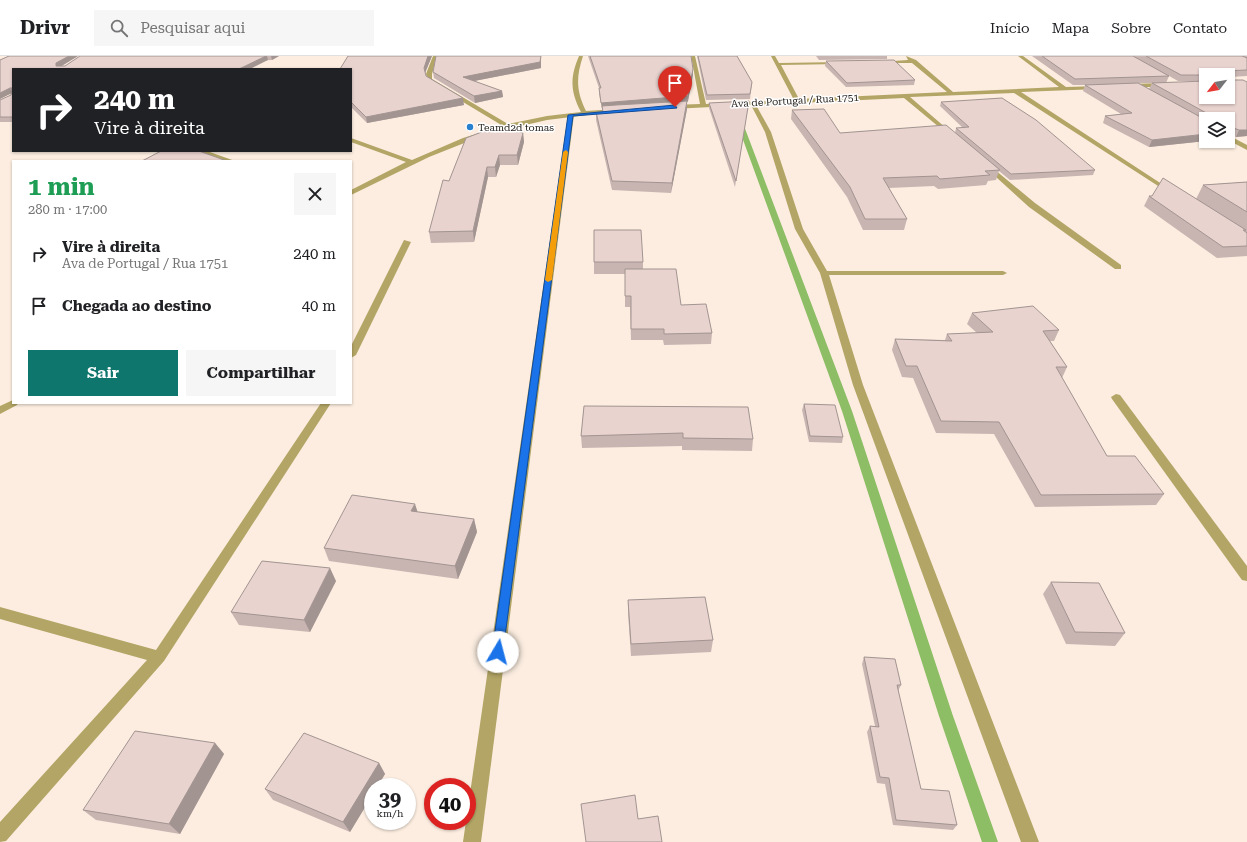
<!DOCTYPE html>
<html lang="pt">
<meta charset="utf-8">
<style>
:root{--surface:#fff;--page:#f6f6f6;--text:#202124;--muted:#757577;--line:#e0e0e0;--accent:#0f766e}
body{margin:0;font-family:"Roboto Serif",serif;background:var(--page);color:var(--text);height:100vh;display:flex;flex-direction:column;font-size:15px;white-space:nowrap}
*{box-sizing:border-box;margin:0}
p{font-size:13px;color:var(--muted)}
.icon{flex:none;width:22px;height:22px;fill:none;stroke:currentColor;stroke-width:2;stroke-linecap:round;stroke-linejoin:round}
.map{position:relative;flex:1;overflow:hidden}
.side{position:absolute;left:12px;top:104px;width:340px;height:244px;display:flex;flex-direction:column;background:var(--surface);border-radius:0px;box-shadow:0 1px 3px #0004}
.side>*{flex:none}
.top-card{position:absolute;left:12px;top:12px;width:340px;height:84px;border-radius:0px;box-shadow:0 1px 3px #0004;background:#202124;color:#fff;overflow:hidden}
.needle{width:26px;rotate:239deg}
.controls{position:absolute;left:1199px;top:12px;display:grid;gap:8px}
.controls a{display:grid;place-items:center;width:36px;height:36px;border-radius:0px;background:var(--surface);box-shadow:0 1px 3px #0004;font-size:20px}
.speed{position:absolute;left:364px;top:722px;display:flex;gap:8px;font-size:20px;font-weight:700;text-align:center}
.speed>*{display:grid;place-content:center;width:52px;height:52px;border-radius:50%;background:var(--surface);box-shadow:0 1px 3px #0004;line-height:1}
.speed small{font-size:10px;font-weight:400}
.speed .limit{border:6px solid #d22;background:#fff;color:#111}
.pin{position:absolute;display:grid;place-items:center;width:34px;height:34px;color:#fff;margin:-41px -17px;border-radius:50% 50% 50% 0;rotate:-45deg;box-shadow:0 0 4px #0007}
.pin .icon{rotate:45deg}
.me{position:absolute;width:44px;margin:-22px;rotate:8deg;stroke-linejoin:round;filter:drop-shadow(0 0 3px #0008)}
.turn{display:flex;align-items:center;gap:14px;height:84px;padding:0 16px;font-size:18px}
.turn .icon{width:52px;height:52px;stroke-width:2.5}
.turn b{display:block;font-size:28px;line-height:34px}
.round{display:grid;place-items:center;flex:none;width:42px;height:42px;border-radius:0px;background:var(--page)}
.summary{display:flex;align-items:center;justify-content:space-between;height:68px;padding:0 16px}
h1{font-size:24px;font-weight:700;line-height:30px;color:#1e9e55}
.button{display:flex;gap:8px;margin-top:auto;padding:8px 16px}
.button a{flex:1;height:46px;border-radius:0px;background:var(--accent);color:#fff;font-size:16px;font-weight:700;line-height:46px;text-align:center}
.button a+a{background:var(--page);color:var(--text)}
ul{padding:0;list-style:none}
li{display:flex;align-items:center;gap:12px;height:52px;padding:0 16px}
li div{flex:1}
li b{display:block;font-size:15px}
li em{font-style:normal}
header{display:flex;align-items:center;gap:24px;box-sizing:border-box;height:56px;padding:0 20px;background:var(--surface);border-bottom:1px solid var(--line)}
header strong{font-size:19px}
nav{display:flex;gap:22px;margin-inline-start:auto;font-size:14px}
.search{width:280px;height:36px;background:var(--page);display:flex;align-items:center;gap:10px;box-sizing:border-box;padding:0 14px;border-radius:0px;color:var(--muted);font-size:15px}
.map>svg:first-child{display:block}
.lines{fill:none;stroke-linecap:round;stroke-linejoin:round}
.stream{fill:#8dbd64;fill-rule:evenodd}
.service{fill:#b3a565;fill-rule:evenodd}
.minor{fill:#b3a565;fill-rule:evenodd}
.tertiary{fill:#b3a565;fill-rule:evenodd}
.wall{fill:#c8b5b2;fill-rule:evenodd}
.shaded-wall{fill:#a29491}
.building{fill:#e8d3cf;stroke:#a29491}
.route{fill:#1a73e8;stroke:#114b97}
.slow{fill:#f59e0b}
.poi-dot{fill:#2881cf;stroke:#fff;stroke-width:1.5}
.labels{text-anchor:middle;stroke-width:3;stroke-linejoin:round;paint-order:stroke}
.far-street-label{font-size:10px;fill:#25201b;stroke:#fff}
.far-poi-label{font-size:10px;fill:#25201b;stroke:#fff;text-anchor:start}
</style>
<header>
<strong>Drivr</strong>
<div class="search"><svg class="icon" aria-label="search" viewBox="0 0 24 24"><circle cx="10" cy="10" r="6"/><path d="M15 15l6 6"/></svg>Pesquisar aqui</div>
<nav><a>Início</a><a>Mapa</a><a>Sobre</a><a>Contato</a></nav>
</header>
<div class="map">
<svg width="1247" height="786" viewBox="0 0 1247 786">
<rect width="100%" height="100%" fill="#fcede0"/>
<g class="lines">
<polygon class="stream" points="741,68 744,70 852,355 953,660 998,786 982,786 939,660 842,355 738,70"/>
<g class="service">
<polygon points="404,184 411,186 356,299 351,302 351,290"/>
<polygon points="321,347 331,347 164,605 6,785 0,786 0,766 147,604 0,563 0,551 156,594"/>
</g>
<g class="minor">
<path d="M433,0h4l-5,18v5l76,45 39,-8 34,-4c-11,-21 -11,-35 -2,-56h4c-7,21 -7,35 3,55l31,-2 3,2 -73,9 -60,14 -58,23 -78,38v-5l55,-28 -55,-20v-4l61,22 51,-22 40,-12 -75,-45 -2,-7z"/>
<polygon points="691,0 695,0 706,48 794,44 771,0 775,0 779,7 841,6 843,7 841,8 781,9 799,43 947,36 912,7 880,7 878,6 908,4 906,0 916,4 953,36 1059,31 1018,0 1023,0 1066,31 1100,30 1098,33 1021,36 1174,136 1169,137 1014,37 910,41 953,78 953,80 951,81 904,42 756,49 771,76 803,173 827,215 1003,215 1007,217 1003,219 829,219 863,329 1039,786 1021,786 853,329 820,217 795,173 765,76 751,49 672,53 669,51 672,49 700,48"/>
<polygon points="1128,28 1166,27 1169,29 1166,31 1126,31"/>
<polygon points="1228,79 1247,89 1247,94 1228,84"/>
<polygon points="197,95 207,95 235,105 225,105"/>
<polygon points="985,109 989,109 1035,147 1121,209 1121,213 1115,213 1029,151 985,111"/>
<polygon points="1116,338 1120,339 1247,510 1247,525 1242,524 1112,343 1111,341"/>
<polygon points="13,344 13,347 18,347 17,349 0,358 0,350"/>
</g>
<polygon class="tertiary" points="571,57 574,59 481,786 463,786 568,59"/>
</g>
<g class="wall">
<polygon points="9,0 78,0 62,10 65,10 80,0 279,0 272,4 13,13 13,66 0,66 0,44 11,39 11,37 0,43 0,4"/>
<polygon points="348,0 432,0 425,17 426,20 464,49 367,67 351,51 351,13"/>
<polygon points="436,0 541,0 541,12 474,25 502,35 503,41 475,47 434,22 433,16"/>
<polygon points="588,0 691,0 693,13 693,18 688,45 687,46 687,53 671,137 612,134 596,64 596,56 603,56 602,52 599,38 599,32"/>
<polygon points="697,0 737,0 752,26 750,43 706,44"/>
<polygon points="816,0 887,0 887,3 819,4"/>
<path d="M1032,0h215v20l-17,1v3l17,56 -11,1 -7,-3 -1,2v-17h-22v22l-57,6 -46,-24 2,-7 16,-2 -38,-23 2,-6h16h-28zM1146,7l32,18h28v-6h22l-22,22 -40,-14 3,-7zM1139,27h18h-5l-3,6z"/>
<polygon points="826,5 915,24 914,29 846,31 825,10"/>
<polygon points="749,45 735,131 709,52 709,47"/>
<polygon points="941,46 1095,114 1093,119 1010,124 999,115 996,124 988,125 986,129 938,133 934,130 889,132 907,163 904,174 863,174 847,141 791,63 792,54 840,77 955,77 956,72 963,72 940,50"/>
<polygon points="523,77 524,86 518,109 500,109 496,121 488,121 474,186 431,187 429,176 449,125"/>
<polygon points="1247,126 1247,200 1217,202 1144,150 1149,140 1196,143 1203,129"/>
<polygon points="594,206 643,206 643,213 681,249 712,277 711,288 664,289 663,284 631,284 630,251 625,251 625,218 594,218"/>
<polygon points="972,257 1059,274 1054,285 1050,285 1067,311 1062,322 1107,400 1164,438 1156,449 1035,451 994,378 936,377 913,322 902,321 892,294 895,283 945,284 947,278 977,277 967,268"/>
<polygon points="804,348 843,381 842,387 809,386 802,354"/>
<polygon points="584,350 753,383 752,395 682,394 682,390 582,392 581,380"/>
<polygon points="418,456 474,463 477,476 458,523 329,505 324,492"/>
<polygon points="336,525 310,576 239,569 231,556"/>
<polygon points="1051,526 1125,577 1115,590 1066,588 1043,538"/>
<polygon points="628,544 713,584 711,596 631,600 628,557"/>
<polygon points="864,601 901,629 898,635 921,733 957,769 953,774 893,769 885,728 877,727 867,676 870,670 875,670 862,608"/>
<polygon points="215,687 224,698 180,778 96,764 83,754"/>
<polygon points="379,707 385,718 377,731 373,731 373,738 350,776 273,744 265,733"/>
</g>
<g class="shaded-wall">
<polygon points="69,0 78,0 58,12 56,10 56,7"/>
<polygon points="266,0 267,0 268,4 250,13 239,13"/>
<polygon points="271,0 279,0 272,4"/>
<polygon points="428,0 432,0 425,17 424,12"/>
<polygon points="541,0 541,12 464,27 463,21"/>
<polygon points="693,13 693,18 688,45 687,46 687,53 671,137 672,127 687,46 602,52 601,47"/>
<polygon points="10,32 12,37 0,43 0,37"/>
<polygon points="502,35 503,41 475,47 474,40"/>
<polygon points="463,42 464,49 367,67 366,61"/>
<polygon points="1239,74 1247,74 1247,80 1236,81"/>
<polygon points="523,77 524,86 518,109 517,99"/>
<polygon points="1206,78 1206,85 1149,91 1152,84"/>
<polygon points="499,99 500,109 496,121 495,111"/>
<polygon points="487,111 488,121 474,186 473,175"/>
<polygon points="415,448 419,460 411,455"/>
<polygon points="474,463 477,476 458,523 455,510"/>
<polygon points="330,512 336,525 310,576 304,564"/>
<polygon points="215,687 224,698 180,778 169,768"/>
<polygon points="379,707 385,718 377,731 373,731 373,738 350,776 343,766"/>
</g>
<g class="building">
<polygon points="9,0 69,0 56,7 56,10 65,10 80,0 266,0 239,13 13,13 13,61 0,61 0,44 11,39 12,32 10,32 0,37 0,4"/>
<polygon points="348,0 428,0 424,12 426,20 463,42 366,61 351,46 351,13 340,13"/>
<polygon points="436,0 541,0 540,6 463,21 502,35 474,40 433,16"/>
<polygon points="590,0 691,0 693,13 688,40 601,47 599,32 601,32"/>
<polygon points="698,0 737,0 752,26 750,38 707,39"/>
<polygon points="1042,0 1133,0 1169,20 1075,23"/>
<polygon points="1146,0 1242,0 1247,2 1247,14 1223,15 1230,18 1230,24 1243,24 1247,26 1247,74 1239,74 1231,71 1230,76 1228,76 1228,63 1210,63 1210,59 1152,27 1206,25 1206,41 1228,41 1228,19 1181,19"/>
<polygon points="894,4 915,24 847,27 826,5"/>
<polygon points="1138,27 1206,64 1206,78 1152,84 1105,60 1132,57 1085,29"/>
<polygon points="1002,42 1036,64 1095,114 1011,118 956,72 969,71 941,46"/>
<polygon points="687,45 672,127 612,125 596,56 603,56 602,50 616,49"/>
<polygon points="749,45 736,125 709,47"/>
<polygon points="824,53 840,77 946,69 1000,114 985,115 990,119 940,123 937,120 883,122 907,163 865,163 850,131 792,54"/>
<polygon points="500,69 523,77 517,99 499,99 495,111 487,111 473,175 429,176 443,124 449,125 466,82"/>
<polygon points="161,95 199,95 227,105 142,105"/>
<polygon points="1163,122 1246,174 1243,174 1247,177 1247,190 1223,191 1149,140 1152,140"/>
<polygon points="1247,126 1247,156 1203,129"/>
<polygon points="594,174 641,174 643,206 594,206"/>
<polygon points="625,213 676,213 681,249 706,248 712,277 664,278 664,273 631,273 631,240 625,240"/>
<polygon points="1033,250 1059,274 1043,275 1067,311 1056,311 1107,400 1135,400 1164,438 1041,439 999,366 941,365 917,310 906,310 895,283 952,285 947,278 993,276 972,257"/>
<polygon points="804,348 835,349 843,381 810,380"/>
<polygon points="584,350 748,351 753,383 683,382 683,377 581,380"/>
<polygon points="352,439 415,448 411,455 474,463 455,510 324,492"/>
<polygon points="262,505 330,512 304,564 231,556"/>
<polygon points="1051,526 1099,527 1125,577 1075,576"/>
<polygon points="705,541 713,584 631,588 628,544"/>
<polygon points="864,601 895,603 901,629 897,629 921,733 949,735 957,769 896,764 889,722 880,721 870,670 879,671"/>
<polygon points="135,675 215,687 169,768 83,754"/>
<polygon points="304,677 379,707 343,766 265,733"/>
<polygon points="635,739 638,763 658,760 662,786 586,786 581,748"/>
</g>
<polygon class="route" points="675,49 677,52 573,60 503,596 502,600 498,602 493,600 492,596 568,59"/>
<polygon class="slow" points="566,94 568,96 552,224 548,226 545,224 563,96"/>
<circle class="poi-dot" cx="470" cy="71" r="4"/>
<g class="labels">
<g class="far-street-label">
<text transform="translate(795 44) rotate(-3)" y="4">Ava de Portugal / Rua 1751</text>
</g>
<g class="far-poi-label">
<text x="478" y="75">Teamd2d tomas</text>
</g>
</g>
</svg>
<div class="controls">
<a><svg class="needle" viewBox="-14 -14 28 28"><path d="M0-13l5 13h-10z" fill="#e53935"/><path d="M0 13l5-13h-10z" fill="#757577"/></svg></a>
<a><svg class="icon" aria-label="layers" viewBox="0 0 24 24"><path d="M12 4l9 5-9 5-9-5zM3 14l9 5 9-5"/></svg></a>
</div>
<div class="speed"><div>39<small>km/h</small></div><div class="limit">40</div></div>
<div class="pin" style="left:675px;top:51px;background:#d93025"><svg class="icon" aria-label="arrive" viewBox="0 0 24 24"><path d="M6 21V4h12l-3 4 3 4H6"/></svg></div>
<svg class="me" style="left:498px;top:596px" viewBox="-20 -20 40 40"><circle r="19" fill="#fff"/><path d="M0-13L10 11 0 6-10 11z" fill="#1a73e8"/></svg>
<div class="top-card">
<div class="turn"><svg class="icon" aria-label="right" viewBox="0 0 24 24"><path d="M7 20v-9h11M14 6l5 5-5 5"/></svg><div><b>240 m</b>Vire à direita</div></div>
</div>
<section class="side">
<div class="summary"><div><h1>1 min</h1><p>280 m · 17:00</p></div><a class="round"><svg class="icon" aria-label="close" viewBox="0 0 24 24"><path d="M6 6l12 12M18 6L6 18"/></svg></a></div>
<ul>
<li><svg class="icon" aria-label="right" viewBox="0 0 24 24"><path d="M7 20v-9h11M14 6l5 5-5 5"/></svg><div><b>Vire à direita</b><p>Ava de Portugal / Rua 1751</p></div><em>240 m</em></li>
<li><svg class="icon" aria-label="arrive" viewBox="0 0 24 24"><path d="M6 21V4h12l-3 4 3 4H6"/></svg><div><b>Chegada ao destino</b></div><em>40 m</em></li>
</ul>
<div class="button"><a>Sair</a><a>Compartilhar</a></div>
</section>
</div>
